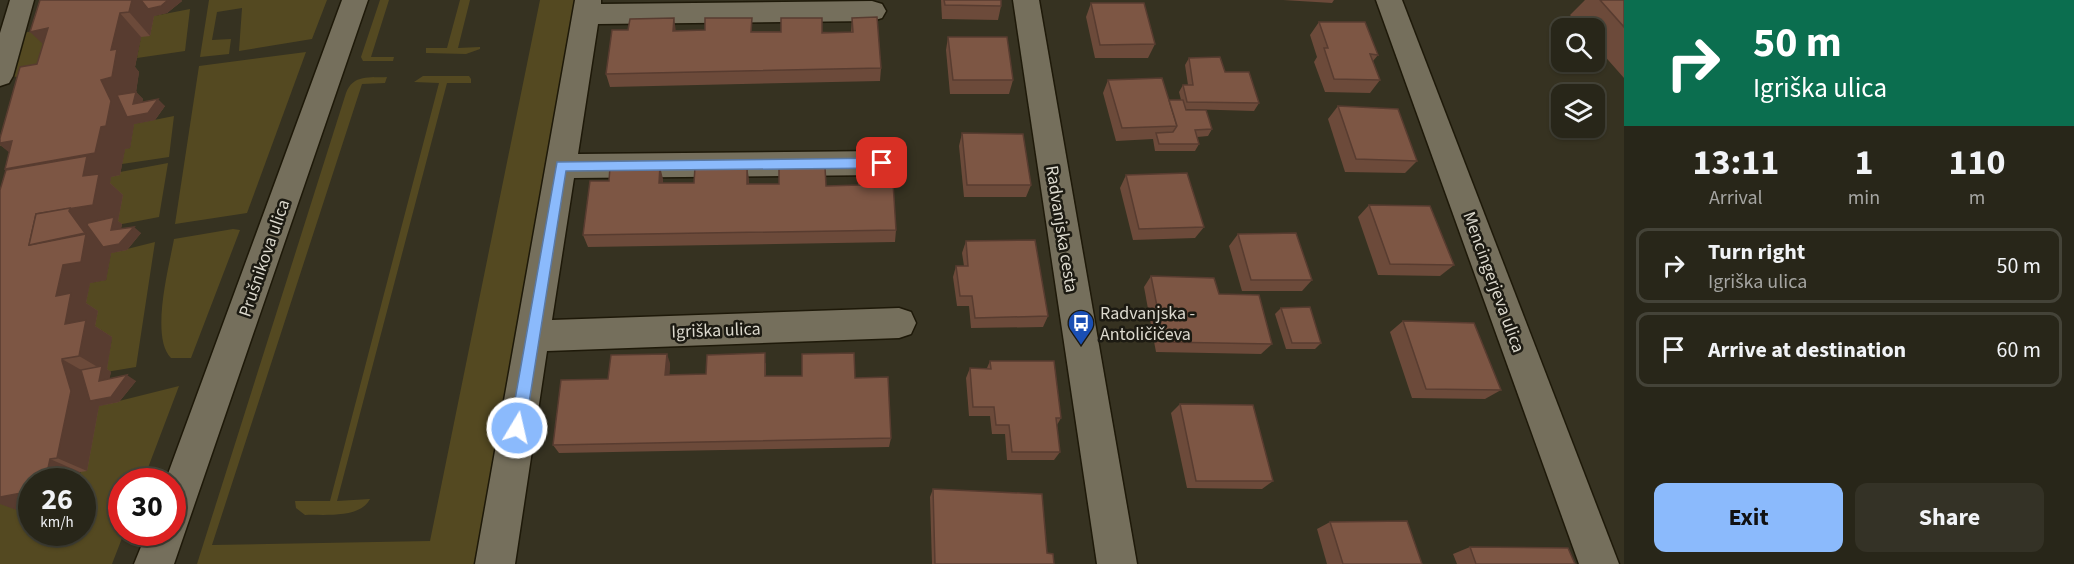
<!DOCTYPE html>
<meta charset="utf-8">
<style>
:root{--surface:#282619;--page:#343226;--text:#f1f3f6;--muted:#a5a5a2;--line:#444338;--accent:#8bbafc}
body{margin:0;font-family:"Source Sans 3",sans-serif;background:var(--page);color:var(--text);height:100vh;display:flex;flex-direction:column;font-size:22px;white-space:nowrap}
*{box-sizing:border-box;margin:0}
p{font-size:20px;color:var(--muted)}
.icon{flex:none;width:33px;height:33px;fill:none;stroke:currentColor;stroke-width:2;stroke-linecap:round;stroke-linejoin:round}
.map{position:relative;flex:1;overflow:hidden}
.sheet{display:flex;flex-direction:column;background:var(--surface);width:450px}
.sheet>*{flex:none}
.banner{background:#0b6e4f;color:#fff;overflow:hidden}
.tools{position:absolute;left:1551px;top:18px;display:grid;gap:12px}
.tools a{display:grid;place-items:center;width:54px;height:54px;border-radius:12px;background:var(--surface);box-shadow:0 2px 4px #0004,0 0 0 2px var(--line);font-size:30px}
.speed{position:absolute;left:18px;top:468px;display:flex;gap:12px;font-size:30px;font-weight:700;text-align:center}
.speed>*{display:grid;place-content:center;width:78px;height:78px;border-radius:50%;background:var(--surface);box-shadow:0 2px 4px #0004,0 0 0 2px var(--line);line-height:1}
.speed small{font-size:15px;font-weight:400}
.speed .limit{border:9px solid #d22;background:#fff;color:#111}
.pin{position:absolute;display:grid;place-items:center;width:51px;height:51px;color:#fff;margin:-26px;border-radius:12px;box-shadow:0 3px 9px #0006}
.me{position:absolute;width:66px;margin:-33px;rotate:9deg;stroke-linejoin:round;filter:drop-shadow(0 0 4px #0008)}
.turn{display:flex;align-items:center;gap:21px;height:126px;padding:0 30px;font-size:27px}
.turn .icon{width:78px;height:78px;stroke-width:2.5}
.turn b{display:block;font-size:42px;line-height:51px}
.eta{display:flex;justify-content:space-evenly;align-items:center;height:102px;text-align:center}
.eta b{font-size:36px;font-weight:700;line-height:42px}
.button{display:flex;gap:12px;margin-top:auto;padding:12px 30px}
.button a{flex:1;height:69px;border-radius:12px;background:var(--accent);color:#111;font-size:24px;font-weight:700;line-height:69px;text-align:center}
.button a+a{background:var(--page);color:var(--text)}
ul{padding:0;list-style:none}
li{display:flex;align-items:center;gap:18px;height:75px;margin:0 12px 9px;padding:0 18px;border:3px solid var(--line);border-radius:12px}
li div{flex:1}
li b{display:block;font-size:22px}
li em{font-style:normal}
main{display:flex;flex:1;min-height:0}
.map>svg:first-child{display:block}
.green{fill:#544921}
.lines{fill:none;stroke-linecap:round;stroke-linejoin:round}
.pedestrian-casing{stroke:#1e1909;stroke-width:3}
.minor-casing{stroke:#1e1909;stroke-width:3}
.tertiary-casing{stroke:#1e1909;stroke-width:3}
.pedestrian{fill:#756f5c;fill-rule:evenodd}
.minor{fill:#756f5c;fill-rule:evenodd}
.tertiary{fill:#756f5c;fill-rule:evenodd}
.wall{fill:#6c4a3a}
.shaded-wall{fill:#583c30;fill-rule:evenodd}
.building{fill:#7d5644;stroke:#583c30;stroke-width:1.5}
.route{fill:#8bbafc;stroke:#5a79a4;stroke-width:1.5}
.labels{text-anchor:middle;stroke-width:5;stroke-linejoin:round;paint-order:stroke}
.street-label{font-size:18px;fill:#dcd9ce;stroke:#1c1a12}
.poi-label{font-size:18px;fill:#dcd9ce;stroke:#1c1a12;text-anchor:start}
</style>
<main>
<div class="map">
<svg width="1624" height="564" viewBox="0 0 1624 564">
<rect width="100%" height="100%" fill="#363221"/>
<g class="green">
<polygon points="209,0 327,0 312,39 239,51 242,8 217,12 212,40 231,39 229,54 200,57"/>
<polygon points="380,0 389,0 371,57 394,57 393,61 363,61 361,57"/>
<polygon points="460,0 470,0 458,48 480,47 480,49 466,54 426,53 426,48 447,48"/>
<path d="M540,0h36l-98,564h-281l149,-471c7,-19 24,-15 41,-16l-2,6 -23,1 -150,461 218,-4z"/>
<polygon points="190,9 185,51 137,58 141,37 154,16"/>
<polygon points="62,27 32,140 0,146 0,137 17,77 10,76 21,33"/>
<polygon points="306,52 247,213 175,224 199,66"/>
<path d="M423,76h46l2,3v4h-24l-110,418 33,-2c-10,20 -46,15 -65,16l-9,-7 -1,-7h35l109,-418 -25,-1z"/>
<polygon points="174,116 169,157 122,164 125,149 130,148 134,124"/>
<polygon points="168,163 159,217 117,225 107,197 111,177 120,172"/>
<path d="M233,229l7,1 -49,128h-20c-21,-21 -2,-91 3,-119z"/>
<polygon points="155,242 136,367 106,372 112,338 93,341 83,314 90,283 106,280 111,253"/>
<polygon points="179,386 143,481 122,482 122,532 124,533 112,564 0,564 0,498 22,512 31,510 32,532 82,532 82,482 78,481 99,406"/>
</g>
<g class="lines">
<g class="pedestrian-casing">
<polygon id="pedestrian" points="10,0 34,0 13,76 9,83 0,86 0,33"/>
</g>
<g class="minor-casing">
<g id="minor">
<polygon points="342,0 368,0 174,564 134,564 147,532 172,532 172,482 165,482"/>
<polygon points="575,0 601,0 601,4 872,1 882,4 886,11 882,18 872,21 598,24 578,154 882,151 893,154 897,163 893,172 882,175 574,178 552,320 899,308 911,312 916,323 911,334 899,338 547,351 515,564 475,564"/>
<polygon points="1376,0 1402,0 1619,564 1579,564"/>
</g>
</g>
<g class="tertiary-casing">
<polygon id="tertiary" points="1013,0 1039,0 1137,564 1097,564"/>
</g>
<use href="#pedestrian" class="pedestrian"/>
<use href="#minor" class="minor"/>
<use href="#tertiary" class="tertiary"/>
</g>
<g class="wall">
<polygon points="40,0 181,0 182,1 167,13 154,16 150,36 141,37 135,67 139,72 136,92 143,99 142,102 165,106 155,120 134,124 130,148 125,149 120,175 111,177 110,183 123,195 118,221 122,224 121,229 141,233 127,250 111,253 106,280 90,283 86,303 98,311 95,326 112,337 107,369 111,372 109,379 136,381 119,402 99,406 87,471 80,472 22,512 1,190 6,170 10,152 0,145 37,64 43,44"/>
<polygon points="941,0 1001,0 1001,6 998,20 942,19"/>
<polygon points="1283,0 1334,0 1332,3"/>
<polygon points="1585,0 1624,0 1624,78 1594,44 1594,28 1582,28 1570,15"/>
<polygon points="1091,3 1155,44 1148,58 1095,58 1086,17"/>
<polygon points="852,18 881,68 880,81 610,87 606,74 676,31 851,32"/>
<polygon points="1319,22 1378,55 1373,61 1380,80 1370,93 1325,92 1314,62 1317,57 1310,35"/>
<polygon points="948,37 1013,80 1009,94 950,94 946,50"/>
<polygon points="1189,58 1225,72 1259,103 1254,111 1186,109 1212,129 1208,136 1197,137 1199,144 1195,151 1155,151 1153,139 1116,141 1103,93 1108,80 1169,100 1181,100 1179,92 1183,85 1188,85 1185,65"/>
<polygon points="1338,106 1417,161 1405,173 1345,172 1328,119"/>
<polygon points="962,133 1031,185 1026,197 964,197 959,146"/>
<polygon points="859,167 896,230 895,242 588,247 583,235 663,179 663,183 694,183 749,179 749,184 826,186 858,185"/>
<polygon points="1126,175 1204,227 1195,238 1133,240 1120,188"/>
<polygon points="1369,205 1454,265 1440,276 1378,275 1358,217"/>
<polygon points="1238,234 1312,280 1302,291 1242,291 1229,246"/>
<polygon points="966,241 1048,316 1043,327 971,328 969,306 957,306 953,277 956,266 964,266 962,253"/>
<polygon points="1151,276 1219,294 1272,344 1261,354 1156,352 1144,287"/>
<polygon points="1281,308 1321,343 1315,349 1286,349 1275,314"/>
<polygon points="1403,321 1501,390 1485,399 1412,398 1390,332"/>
<polygon points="990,361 1061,418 1057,425 1060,452 1054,460 1007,460 1005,434 992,434 990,416 969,416 966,378 970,368 987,368"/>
<polygon points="670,363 669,375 706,374 766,363 766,376 855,378 891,438 889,447 559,453 553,445 608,379"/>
<polygon points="1180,404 1273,481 1262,489 1187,488 1171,413"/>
<polygon points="933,489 1047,553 1054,564 932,564 930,497"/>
<polygon points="1330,522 1422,564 1327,564 1317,529"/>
<polygon points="1470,547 1575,564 1457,564 1453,554"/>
</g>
<g class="shaded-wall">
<polygon points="132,0 181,0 182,1 167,13 154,16 150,36 129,12"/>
<path d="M120,13l21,24 -6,30 4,5 -3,20 7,7 -3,12 -7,-7v-4l-9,3 6,13 18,-3 10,-14 7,7 -10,14 -21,4 -4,24 -5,1 -5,26 -9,2 -1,6 13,12 -5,26 4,3 -3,12 -8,-6 1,-4 -17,3v3l11,14 13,-2 15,-17 7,6 -14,17 -16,3 -5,27 -16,3 -4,20 12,8 -3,15 17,11 -5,32 4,3 -3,14 -9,-5 2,-12 -22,-13 4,-21 -18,-11 4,-19 -13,-9 7,-31 18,-3v-2l-24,4 -28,-19 1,-1 7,-29 56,-10 3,-17 -8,-7 -55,10 -28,-22 90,-16 6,-26 5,-1 5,-25 -10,-21 11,-3 4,-22 -5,-5zM84,231l1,2 -22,5v-3z"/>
<polygon points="674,18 676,32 673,31"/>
<polygon points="48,28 55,55 30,32"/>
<polygon points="12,141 26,166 0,145 0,143"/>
<polygon points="660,166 663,179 662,195 659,183"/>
<polygon points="747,166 749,179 748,197 747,184"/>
<polygon points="667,354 670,363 669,384 665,375"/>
<polygon points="62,359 90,375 97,400 127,375 136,381 119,402 99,406 87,471 57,458"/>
<polygon points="50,459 80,472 78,482 45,482"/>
<polygon points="0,483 32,491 32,510 22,512 0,504"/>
</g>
<g class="building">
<polygon points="40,0 132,0 129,12 120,13 111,50 117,49 112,77 101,80 111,101 106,126 101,127 95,153 5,169 12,141 0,143 0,138 20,67 37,64 48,28 30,32"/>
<polygon points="141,0 168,0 161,6 148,9"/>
<polygon points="944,0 1001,0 1001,6 945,5"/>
<polygon points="1600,0 1624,0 1624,27"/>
<polygon points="1091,3 1144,3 1155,44 1100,45"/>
<polygon points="877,17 881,68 606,74 612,30 628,30 630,19 674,18 673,31 705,30 705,18 752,18 751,32 781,32 781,18 822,18 822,33 853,32 852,18"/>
<polygon points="1319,22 1365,22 1378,55 1370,54 1380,80 1334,79 1324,48 1328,48"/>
<polygon points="948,37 1007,37 1013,80 953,80"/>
<polygon points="1220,57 1225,72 1249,72 1259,103 1187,102 1183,85 1193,85 1189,58"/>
<polygon points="1162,78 1177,126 1122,128 1108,80"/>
<polygon points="136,92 133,104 158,99 148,113 127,117 117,95"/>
<polygon points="1169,100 1183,100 1186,110 1206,110 1212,129 1195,130 1199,144 1159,144 1156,133 1173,132 1177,126"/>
<polygon points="1338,106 1398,109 1417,161 1356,159"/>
<polygon points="962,133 1023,134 1031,185 967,185"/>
<polygon points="87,156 83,176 99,174 93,205 36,214 29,245 30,245 86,234 81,262 63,265 56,296 71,293 65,324 86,320 79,356 62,359 62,361 71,391 57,458 50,459 45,482 32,482 32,491 0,497 0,190 6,170"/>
<polygon points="660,166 659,183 694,183 695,167 747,166 747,184 779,184 779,167 825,167 826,186 860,185 859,167 892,167 896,230 583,235 590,181 609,181 610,167"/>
<polygon points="1187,173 1204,227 1139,229 1126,175"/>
<polygon points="1369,205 1430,206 1454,265 1390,264"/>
<polygon points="70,208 69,211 85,233 29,245 36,214"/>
<polygon points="114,217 111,230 134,227 119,244 103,247 87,225 88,223"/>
<polygon points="1296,233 1312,280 1251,280 1238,234"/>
<polygon points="1035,240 1048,316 975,318 972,296 960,296 956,266 968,266 966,241"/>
<polygon points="1151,276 1214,278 1219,294 1259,295 1272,344 1164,342"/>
<polygon points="1310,307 1321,343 1292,343 1281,308"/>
<polygon points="1403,321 1474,323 1501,390 1426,389"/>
<polygon points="765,353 765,376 802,376 802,354 854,353 855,378 888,377 891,438 553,445 561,380 608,379 611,355 667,354 665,375 706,374 707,355"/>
<polygon points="990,361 1054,361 1061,418 1056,418 1060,452 1012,452 1009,425 996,425 994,407 973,407 970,368 991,369"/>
<polygon points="102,366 99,381 127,375 111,397 90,401 81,370"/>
<polygon points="1180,404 1253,405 1273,481 1196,481"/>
<polygon points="933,489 1042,494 1047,553 1053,554 1054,564 935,564"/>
<polygon points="1407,521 1422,564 1343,564 1330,522"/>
<polygon points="1470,547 1568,548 1575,564 1476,564"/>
</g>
<polygon class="route" points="882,158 888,163 882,168 566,171 525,428 523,433 517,435 512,433 510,428 557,162"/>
<defs>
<g id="bus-pin" transform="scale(1.35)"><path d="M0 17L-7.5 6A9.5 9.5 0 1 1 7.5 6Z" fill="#1a4fb4" stroke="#1c1a12"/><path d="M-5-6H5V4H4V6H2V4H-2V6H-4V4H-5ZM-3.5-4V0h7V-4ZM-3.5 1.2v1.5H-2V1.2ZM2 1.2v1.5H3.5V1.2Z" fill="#fff"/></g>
</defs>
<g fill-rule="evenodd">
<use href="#bus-pin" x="1081" y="323"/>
</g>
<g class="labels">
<g class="street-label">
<text transform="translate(1062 229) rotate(81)" y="6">Radvanjska cesta</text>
<text transform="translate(264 258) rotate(-71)" y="6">Prušnikova ulica</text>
<text transform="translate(1494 282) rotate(70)" y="6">Mencingerjeva ulica</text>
<text transform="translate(716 330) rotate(-2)" y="6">Igriška ulica</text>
</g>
<g class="poi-label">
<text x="1100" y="319">Radvanjska -<tspan x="1100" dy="21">Antoličičeva</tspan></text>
</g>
</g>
</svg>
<div class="tools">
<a><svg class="icon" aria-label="search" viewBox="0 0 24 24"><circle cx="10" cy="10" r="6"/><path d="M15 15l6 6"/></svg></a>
<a><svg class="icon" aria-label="layers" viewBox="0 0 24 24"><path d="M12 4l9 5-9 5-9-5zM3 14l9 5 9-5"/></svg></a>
</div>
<div class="speed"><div>26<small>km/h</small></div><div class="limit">30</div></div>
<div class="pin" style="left:882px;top:163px;background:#d93025"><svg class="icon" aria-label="arrive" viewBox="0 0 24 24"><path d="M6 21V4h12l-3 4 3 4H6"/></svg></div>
<svg class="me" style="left:517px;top:428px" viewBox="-20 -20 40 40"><circle r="17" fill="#8bbafc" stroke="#fff" stroke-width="3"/><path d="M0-11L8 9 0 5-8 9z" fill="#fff"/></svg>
</div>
<section class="sheet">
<div class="banner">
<div class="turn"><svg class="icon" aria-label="right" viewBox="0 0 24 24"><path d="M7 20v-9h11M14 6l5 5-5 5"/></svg><div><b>50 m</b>Igriška ulica</div></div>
</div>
<div class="eta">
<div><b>13:11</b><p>Arrival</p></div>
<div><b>1</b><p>min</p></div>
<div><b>110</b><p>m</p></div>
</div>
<ul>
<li><svg class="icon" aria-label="right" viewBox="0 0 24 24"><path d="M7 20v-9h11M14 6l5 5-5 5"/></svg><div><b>Turn right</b><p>Igriška ulica</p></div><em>50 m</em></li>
<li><svg class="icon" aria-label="arrive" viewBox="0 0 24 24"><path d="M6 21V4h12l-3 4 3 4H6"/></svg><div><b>Arrive at destination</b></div><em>60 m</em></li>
</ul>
<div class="button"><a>Exit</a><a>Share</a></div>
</section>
</main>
